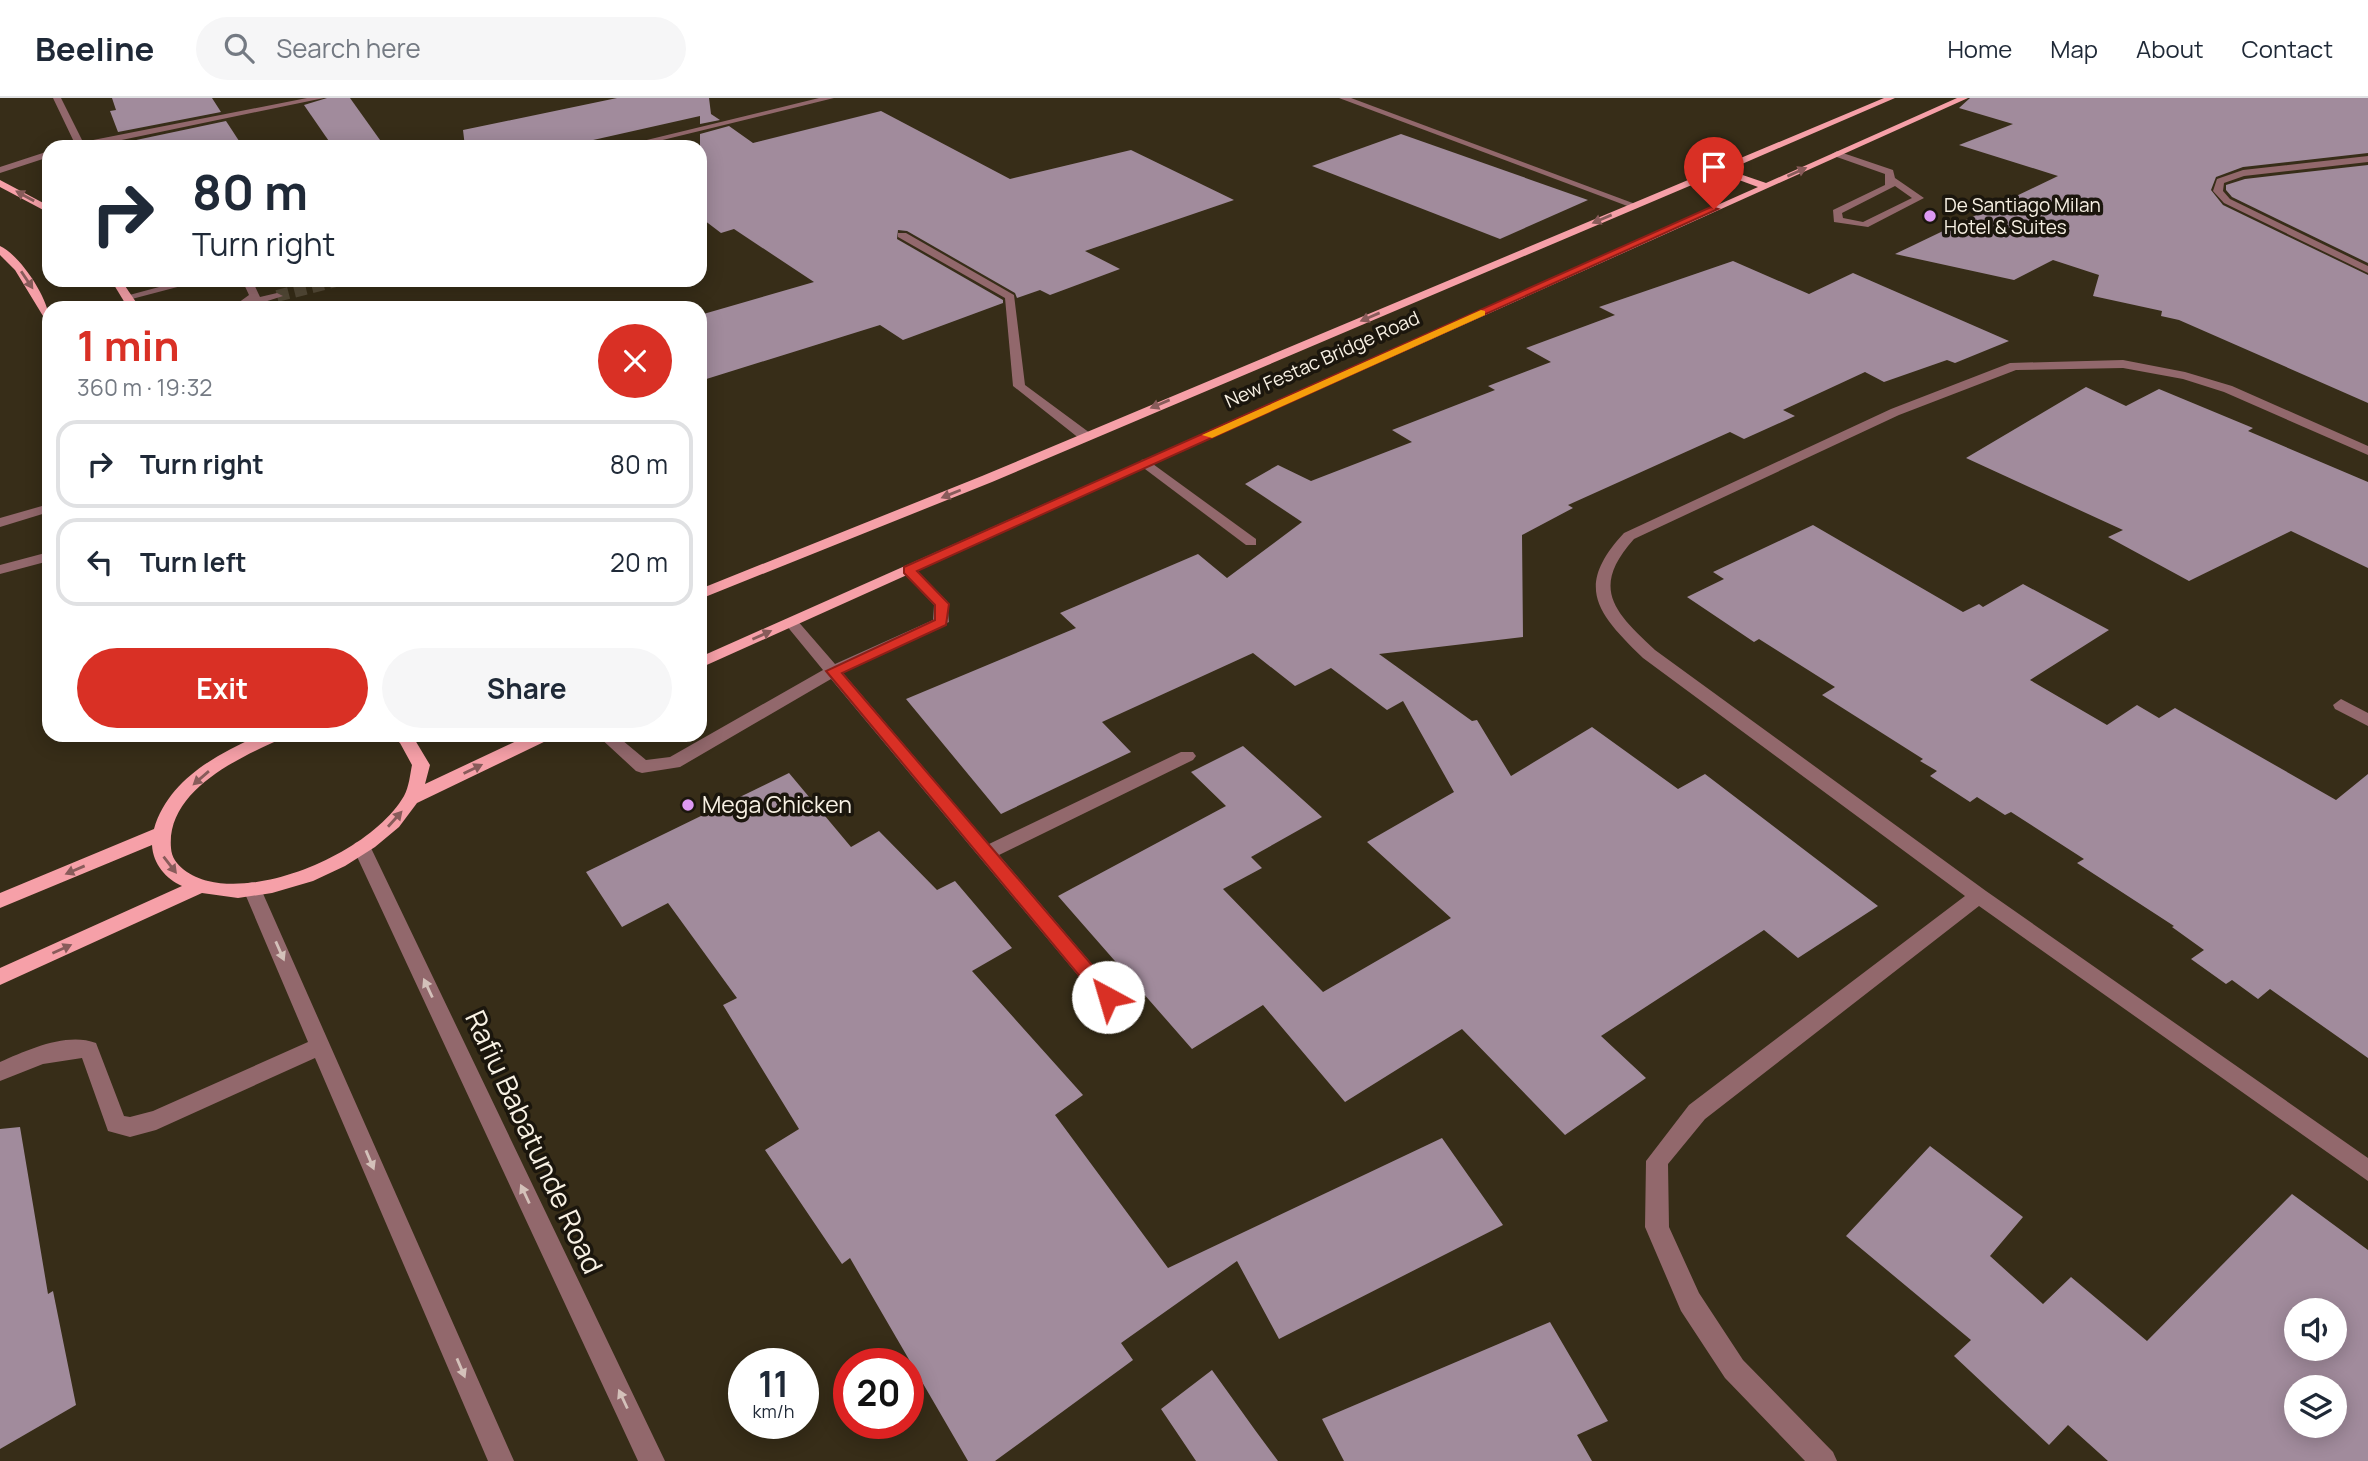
<!DOCTYPE html>
<meta charset="utf-8">
<style>
:root{--surface:#fff;--page:#f6f6f7;--text:#1f2937;--muted:#747a83;--line:#e0e1e3;--accent:#d93025}
body{margin:0;font-family:Manrope,sans-serif;background:var(--page);color:var(--text);height:100vh;display:flex;flex-direction:column;font-size:26px;white-space:nowrap}
*{box-sizing:border-box;margin:0}
p{font-size:23px;color:var(--muted)}
.icon{flex:none;width:38px;height:38px;fill:none;stroke:currentColor;stroke-width:2;stroke-linecap:round;stroke-linejoin:round}
.map{position:relative;flex:1;overflow:hidden}
.side{position:absolute;left:42px;top:203px;width:665px;height:441px;display:flex;flex-direction:column;background:var(--surface);border-radius:21px;box-shadow:0 4px 18px #0003}
.side>*{flex:none}
.top-card{position:absolute;left:42px;top:42px;width:665px;height:147px;border-radius:21px;box-shadow:0 4px 18px #0003;background:#fff;color:var(--text);overflow:hidden}
.fabs{position:absolute;left:2284px;top:1200px;display:grid;gap:14px}
.fabs a{display:grid;place-items:center;width:63px;height:63px;border-radius:50%;background:var(--surface);box-shadow:0 4px 18px #0003;font-size:35px}
.speed{position:absolute;left:728px;top:1250px;display:flex;gap:14px;font-size:35px;font-weight:700;text-align:center}
.speed>*{display:grid;place-content:center;width:91px;height:91px;border-radius:50%;background:var(--surface);box-shadow:0 4px 18px #0003;line-height:1}
.speed small{font-size:18px;font-weight:400}
.speed .limit{border:10px solid #d22;background:#fff;color:#111}
.pin{position:absolute;display:grid;place-items:center;width:60px;height:60px;color:#fff;margin:-72px -30px;border-radius:50% 50% 50% 0;rotate:-45deg;box-shadow:0 0 7px #0007}
.pin .icon{rotate:45deg}
.me{position:absolute;width:77px;margin:-38px;rotate:321deg;stroke-linejoin:round;filter:drop-shadow(0 0 5px #0008)}
.turn{display:flex;align-items:center;gap:24px;height:147px;padding:0 35px;font-size:32px}
.turn .icon{width:91px;height:91px;stroke-width:2.5}
.turn b{display:block;font-size:49px;line-height:60px}
.round{display:grid;place-items:center;flex:none;width:74px;height:74px;border-radius:37px;background:var(--page)}
.headline{display:flex;align-items:center;justify-content:space-between;height:119px;padding:0 35px}
h1{font-size:42px;font-weight:700;line-height:52px;color:var(--accent)}
.cta{display:flex;gap:14px;margin-top:auto;padding:14px 35px}
.cta a{flex:1;height:80px;border-radius:42px;background:var(--accent);color:#fff;font-size:28px;font-weight:700;line-height:80px;text-align:center}
.cta a+a{background:var(--page);color:var(--text)}
ul{padding:0;list-style:none}
li{display:flex;align-items:center;gap:21px;height:88px;margin:0 14px 10px;padding:0 21px;border:4px solid var(--line);border-radius:21px}
li div{flex:1}
li b{display:block;font-size:26px}
li em{font-style:normal}
header{display:flex;align-items:center;gap:42px;box-sizing:border-box;height:98px;padding:0 35px;background:var(--surface);border-bottom:2px solid var(--line)}
header strong{font-size:33px}
nav{display:flex;gap:38px;margin-inline-start:auto;font-size:24px}
.search{width:490px;height:63px;background:var(--page);display:flex;align-items:center;gap:18px;box-sizing:border-box;padding:0 24px;border-radius:38px;color:var(--muted);font-size:26px}
.map>svg:first-child{display:block}
.building{fill:#a18b9c;fill-rule:evenodd}
.lines{fill:none;stroke-linecap:round;stroke-linejoin:round}
.minor-tunnel{stroke:#544a37;stroke-width:12;stroke-dasharray:12 6;stroke-linecap:butt}
.minor{fill:#92686c;fill-rule:evenodd}
.major{fill:#f6a0a8;fill-rule:evenodd}
.oneway{fill:#885b5a}
.oneway2{fill:#d4c1ba}
.route{fill:#d93025;stroke:#8d1f18;stroke-width:2}
.slow{fill:#f59e0b}
.poi-dot{fill:#dd99f3;stroke:#1b160d;stroke-width:2.5}
.labels{text-anchor:middle;stroke-width:7;stroke-linejoin:round;paint-order:stroke}
.far-poi-label{font-size:19px;fill:#f8f1e4;stroke:#1b160d;text-anchor:start}
.far-street-label{font-size:19px;fill:#f8f1e4;stroke:#1b160d}
.poi-label{font-size:23px;fill:#f8f1e4;stroke:#1b160d;text-anchor:start}
.near-street-label{font-size:28px;fill:#f8f1e4;stroke:#1b160d}
</style>
<header>
<strong>Beeline</strong>
<div class="search"><svg class="icon" aria-label="search" viewBox="0 0 24 24"><circle cx="10" cy="10" r="6"/><path d="M15 15l6 6"/></svg>Search here</div>
<nav><a>Home</a><a>Map</a><a>About</a><a>Contact</a></nav>
</header>
<div class="map">
<svg width="2368" height="1363" viewBox="0 0 2368 1363">
<rect width="100%" height="100%" fill="#372d18"/>
<g class="building">
<polygon points="112,0 212,0 221,14 118,34 110,13 116,12"/>
<polygon points="327,0 350,0 380,42 333,49 304,7"/>
<polygon points="617,0 709,0 711,16 720,22 700,26 700,18 562,49 465,49 463,32"/>
<polygon points="1970,0 2368,0 2368,55 2243,69 2216,79 2211,92 2223,107 2368,177 2368,305 2179,222 2161,218 2162,213 2093,198 2099,177 2053,162 2014,182 1895,156 2058,78 1959,47 2013,26 1959,10"/>
<polygon points="881,13 1010,81 1131,52 1234,102 1085,153 1120,171 1050,197 1040,192 1017,200 1015,195 907,133 898,132 897,141 1003,202 1003,205 903,242 880,227 700,283 700,217 814,184 734,131 721,135 700,119 700,36 729,28 753,45"/>
<polygon points="226,23 243,49 123,49 122,45"/>
<polygon points="1401,36 1588,102 1500,141 1312,68"/>
<polygon points="2368,67 2368,165 2232,99 2226,92 2226,87 2245,81"/>
<polygon points="1733,163 1809,196 1853,175 2009,243 1955,265 1947,262 1884,284 1865,274 1783,312 1795,318 1744,341 1730,334 1568,407 1573,410 1522,437 1523,539 1379,556 1472,623 1477,622 1511,678 1592,629 1678,691 1705,676 1878,808 1798,860 1764,832 1601,938 1646,980 1565,1037 1462,931 1345,1004 1263,907 1192,951 1058,798 1226,708 1191,674 1243,648 1322,719 1251,759 1262,770 1223,791 1323,894 1451,820 1367,744 1454,694 1403,603 1387,612 1331,570 1295,588 1253,555 1102,624 1131,654 1001,716 906,601 1076,530 1060,515 1198,456 1227,480 1302,424 1245,386 1278,367 1311,383 1412,344 1392,332 1495,292 1488,288 1551,264 1526,250 1615,217 1599,209"/>
<polygon points="2086,289 2126,308 2159,291 2253,330 2248,333 2368,384 2368,470 2291,433 2189,483 2108,439 2123,432 1966,360"/>
<polygon points="1813,427 1963,514 1979,506 1983,509 2023,486 2109,532 2030,582 2107,627 2137,607 2159,620 2175,610 2336,702 2368,676 2368,960 2270,891 2258,901 2232,882 2226,886 2191,861 2204,852 2172,829 2174,828 2077,765 2084,761 2011,714 2005,717 1977,699 1970,704 1930,678 1937,673 1920,663 1923,661 1822,597 1835,589 1759,541 1754,544 1687,499 1724,481 1713,474"/>
<polygon points="789,675 851,749 879,733 937,792 955,783 1012,850 972,873 1083,997 1055,1017 1168,1170 1442,1040 1503,1127 1279,1241 1237,1163 1121,1245 1133,1262 995,1363 968,1363 850,1160 842,1166 765,1052 799,1031 723,907 737,900 668,805 622,829 586,774"/>
<polygon points="20,1029 48,1196 53,1193 76,1307 0,1351 0,1031"/>
<path d="M1930,1048l93,71 -33,39 53,48 28,-27 76,64 145,-147 76,56v211h-260l-40,-36 -19,20 -95,-89 17,-16 -125,-104zM2296,1213h38v38h-38zM2296,1290h38v38h-38z"/>
<polygon points="1550,1224 1608,1323 1577,1337 1592,1363 1344,1363 1322,1321"/>
<polygon points="1212,1272 1255,1332 1278,1363 1196,1363 1161,1311"/>
</g>
<g class="lines">
<polyline class="minor-tunnel" points="277,198 340,182"/>
<g class="minor">
<polygon points="53,0 61,0 83,44 307,0 324,0 88,49 69,49 75,46"/>
<polygon points="819,0 834,0 634,49 618,49"/>
<polygon points="1339,0 1351,0 1638,107 1630,109"/>
<polygon points="49,53 49,59 0,75 0,69"/>
<path d="M1837,53l56,19 2,8 29,20 -56,29 -34,-5 -1,-12 52,-25v-11l-51,-18 -2,-2zM1895,88l17,12 -49,24 -20,-4 -1,-5z"/>
<polygon points="2368,58 2368,64 2244,78 2224,85 2223,93 2230,101 2368,168 2368,175 2224,105 2213,93 2217,81 2243,72"/>
<polygon points="898,135 906,135 1014,197 1025,287 1090,335 1090,341 1080,341 1013,288 1005,200 898,139"/>
<polygon points="185,182 204,182 128,202 122,199"/>
<polygon points="242,182 252,182 260,199 277,195 283,198 245,210 231,210 249,197"/>
<path d="M2123,262l62,12 47,14 136,60v9l-144,-63 -41,-13 -60,-11 -107,2 -117,45 -265,124c-44,49 -20,73 21,111l331,241 382,267v23l-389,-275 -274,213 -37,45 1,63 30,66 44,67 90,92 4,9h-32l-80,-83 -44,-67 -36,-84 1,-66 43,-56 276,-209 -322,-238c-46,-45 -69,-71 -19,-125l267,-124 119,-46z"/>
<polygon points="1146,361 1256,441 1256,447 1246,447 1141,368 1141,362"/>
<polygon points="49,406 49,414 0,429 0,420"/>
<polygon points="49,454 49,463 0,476 0,467"/>
<polygon points="908,468 913,469 947,503 949,524 843,575 989,746 1181,654 1193,654 1196,658 1193,662 999,757 1115,893 1118,899 1115,905 1108,907 1101,905 831,581 680,669 642,675 636,673 597,637 616,637 646,662 670,659 823,572 786,527 783,524 786,521 796,521 835,566 933,522 934,507 901,472"/>
<polygon points="2341,601 2368,615 2368,628 2335,611 2333,607"/>
<polygon points="362,743 369,745 371,750 665,1363 638,1363 353,750 355,745"/>
<path d="M252,784l7,2 2,5 253,572h-26l-173,-403 -159,72 -26,7 -22,-6 -26,-73 -39,6 -43,17v-19c28,-12 66,-30 96,-19l28,73 6,1 23,-6 155,-69 -65,-153 2,-5z"/>
</g>
<g class="major">
<polygon points="1884,0 1895,0 1728,72 1766,85 1957,0 1968,0 700,570 700,559 1758,89 1720,75 992,384 700,501 700,491 982,378"/>
<polygon points="0,82 49,108 49,115 0,89"/>
<path d="M0,148c20,9 49,53 49,73l-6,-3 -28,-46 -15,-15z"/>
<polygon points="111,182 121,182 140,210 128,210"/>
<path d="M260,637h23l-2,4c-43,19 -115,52 -110,109 1,18 21,29 37,33 61,15 165,-32 196,-85 5,-9 6,-21 8,-31l-12,-22 -10,-8h22l18,30 -5,19 104,-49h23l-2,4 -133,64 -18,24 -24,20 -30,19 -32,15 -41,12 -34,5 -36,-5 -202,92v-17l182,-82c-16,-7 -29,-22 -30,-41l-152,63v-15l154,-64c14,-49 63,-75 106,-94z"/>
</g>
</g>
<defs><path id="oneway-solid" d="M-6-.8H1V-3.2L6.5 0L1 3.2V.8H-6Z" transform="scale(1.75)"/></defs>
<g class="oneway">
<use href="#oneway-solid" transform="translate(1797 74) rotate(-24)"/>
<use href="#oneway-solid" transform="translate(25 98) rotate(-151)"/>
<use href="#oneway-solid" transform="translate(1602 121) rotate(157)"/>
<use href="#oneway-solid" transform="translate(27 182) rotate(56)"/>
<use href="#oneway-solid" transform="translate(1370 219) rotate(157)"/>
<use href="#oneway-solid" transform="translate(1160 306) rotate(157)"/>
<use href="#oneway-solid" transform="translate(951 396) rotate(158)"/>
<use href="#oneway-solid" transform="translate(762 537) rotate(-24)"/>
<use href="#oneway-solid" transform="translate(473 671) rotate(-26)"/>
<use href="#oneway-solid" transform="translate(201 680) rotate(139)"/>
<use href="#oneway-solid" transform="translate(395 721) rotate(-48)"/>
<use href="#oneway-solid" transform="translate(170 767) rotate(52)"/>
<use href="#oneway-solid" transform="translate(75 772) rotate(157)"/>
<use href="#oneway-solid" transform="translate(62 851) rotate(-24)"/>
</g>
<g class="oneway2">
<use href="#oneway-solid" transform="translate(280 853) rotate(66)"/>
<use href="#oneway-solid" transform="translate(428 890) rotate(-115)"/>
<use href="#oneway-solid" transform="translate(370 1062) rotate(67)"/>
<use href="#oneway-solid" transform="translate(525 1096) rotate(-115)"/>
<use href="#oneway-solid" transform="translate(461 1270) rotate(67)"/>
<use href="#oneway-solid" transform="translate(623 1301) rotate(-115)"/>
</g>
<polygon class="route" points="1711,109 1718,111 917,473 949,506 946,527 842,575 1115,894 1117,899 1115,905 1102,905 826,573 935,522 935,507 904,475 904,469"/>
<polygon class="slow" points="1481,212 1485,213 1485,217 1212,340 1202,337"/>
<g class="poi-dot">
<circle cx="1930" cy="118" r="7"/>
<circle cx="688" cy="707" r="7"/>
</g>
<g class="labels">
<g class="far-poi-label">
<text x="1944" y="114">De Santiago Milan<tspan x="1944" dy="22">Hotel &amp; Suites</tspan></text>
</g>
<g class="far-street-label">
<text transform="translate(1322 261) rotate(-24)" y="7">New Festac Bridge Road</text>
</g>
<g class="poi-label">
<text x="702" y="715">Mega Chicken</text>
</g>
<g class="near-street-label">
<text transform="translate(534 1044) rotate(65)" y="10">Rafiu Babatunde Road</text>
</g>
</g>
</svg>
<div class="fabs">
<a><svg class="icon" aria-label="sound" viewBox="0 0 24 24"><path d="M4 9h4l5-4v14l-5-4H4zM17 9q2 3 0 6"/></svg></a>
<a><svg class="icon" aria-label="layers" viewBox="0 0 24 24"><path d="M12 4l9 5-9 5-9-5zM3 14l9 5 9-5"/></svg></a>
</div>
<div class="speed"><div>11<small>km/h</small></div><div class="limit">20</div></div>
<div class="pin" style="left:1714px;top:111px;background:#d93025"><svg class="icon" aria-label="arrive" viewBox="0 0 24 24"><path d="M6 21V4h12l-3 4 3 4H6"/></svg></div>
<svg class="me" style="left:1108px;top:899px" viewBox="-20 -20 40 40"><circle r="19" fill="#fff"/><path d="M0-13L10 11 0 6-10 11z" fill="#d93025"/></svg>
<div class="top-card">
<div class="turn"><svg class="icon" aria-label="right" viewBox="0 0 24 24"><path d="M7 20v-9h11M14 6l5 5-5 5"/></svg><div><b>80 m</b>Turn right</div></div>
</div>
<section class="side">
<div class="headline"><div><h1>1 min</h1><p>360 m · 19:32</p></div><a class="round" style="background:#d93025;color:#fff"><svg class="icon" aria-label="close" viewBox="0 0 24 24"><path d="M6 6l12 12M18 6L6 18"/></svg></a></div>
<ul>
<li><svg class="icon" aria-label="right" viewBox="0 0 24 24"><path d="M7 20v-9h11M14 6l5 5-5 5"/></svg><div><b>Turn right</b></div><em>80 m</em></li>
<li><svg class="icon" aria-label="left" viewBox="0 0 24 24"><path d="M17 20v-9H6M10 6l-5 5 5 5"/></svg><div><b>Turn left</b></div><em>20 m</em></li>
</ul>
<div class="cta"><a>Exit</a><a>Share</a></div>
</section>
</div>
